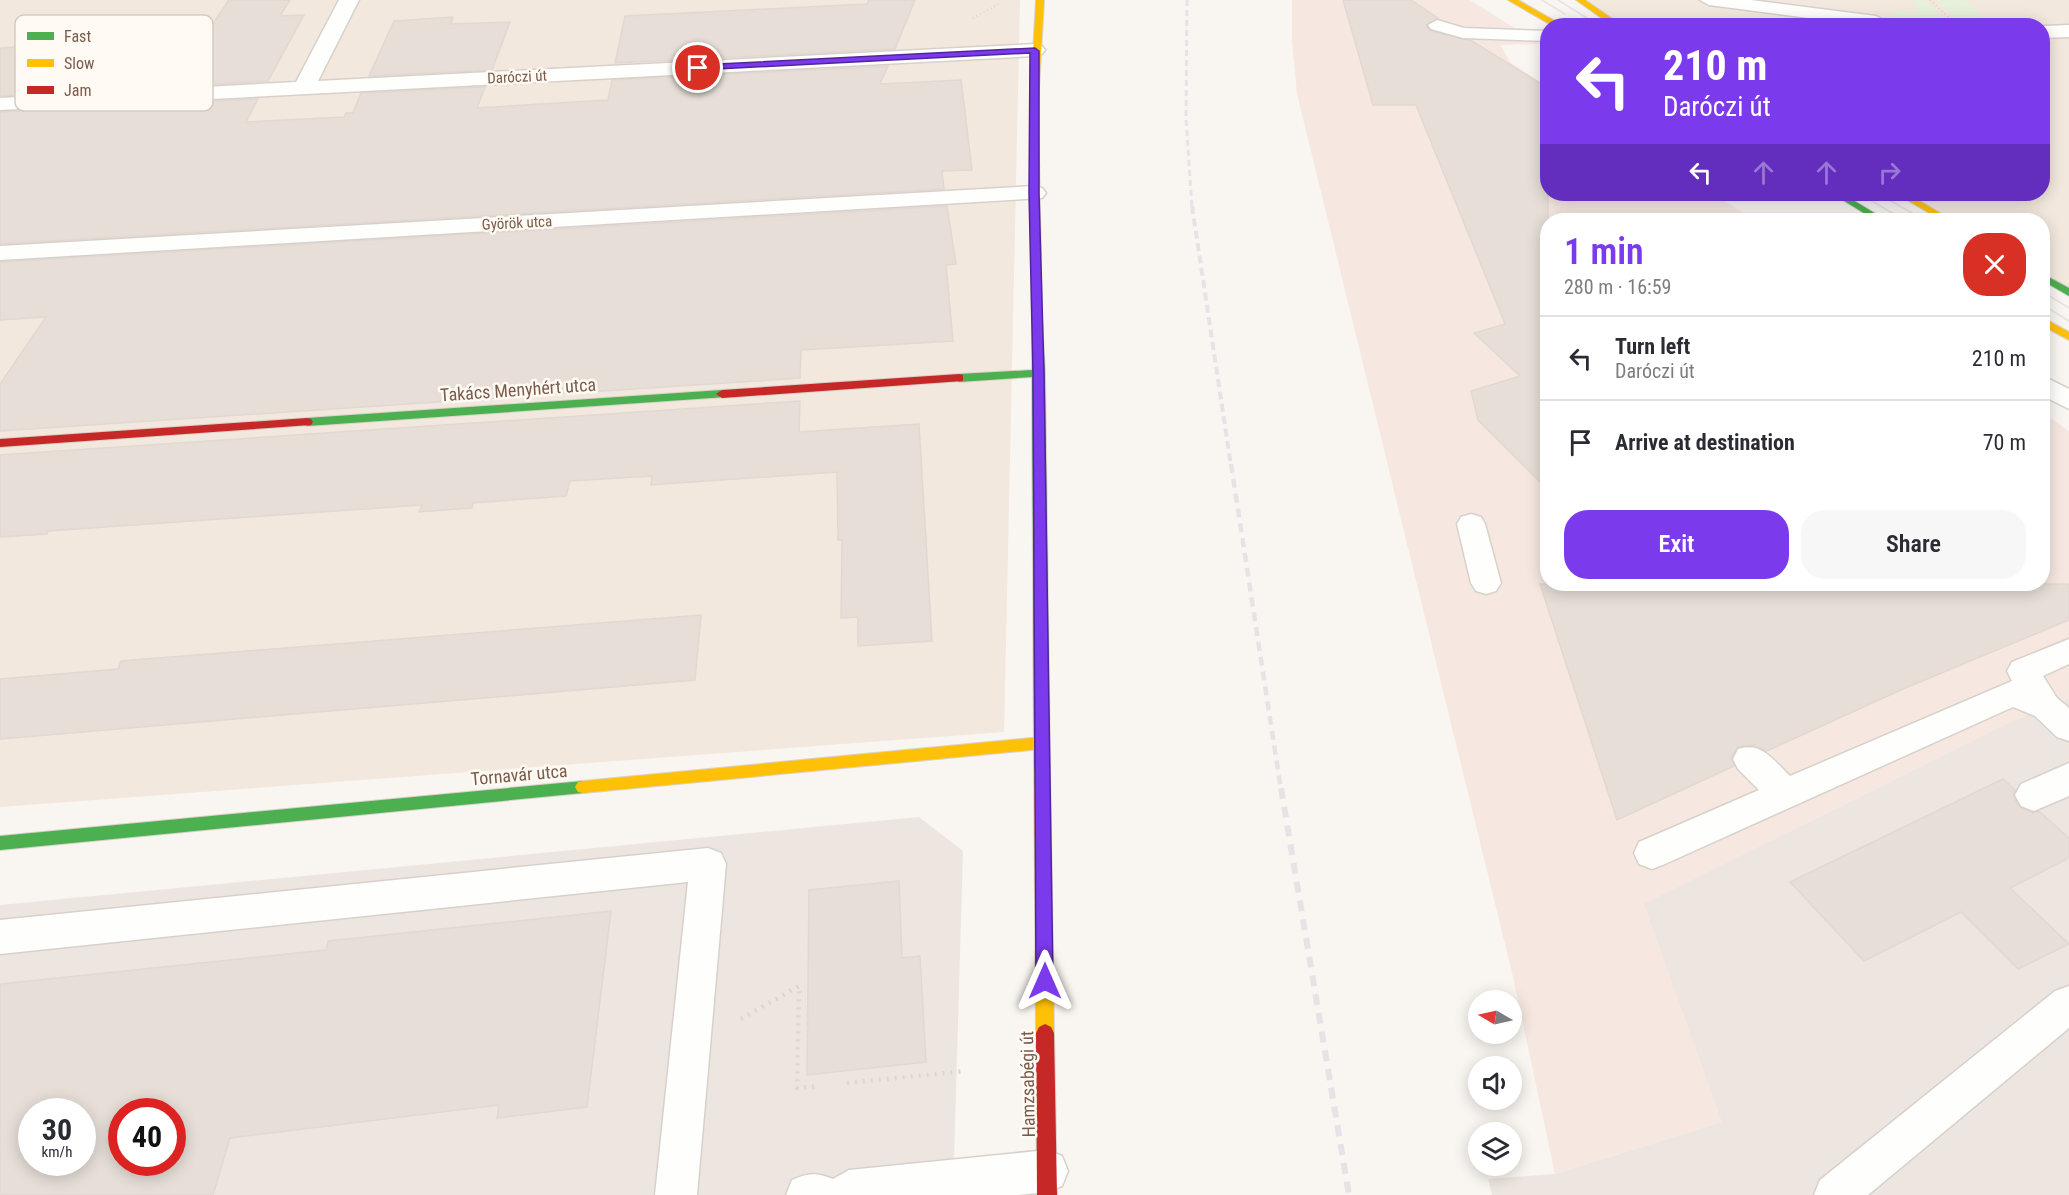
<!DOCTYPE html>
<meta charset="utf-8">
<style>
:root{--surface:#fff;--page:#f7f7f7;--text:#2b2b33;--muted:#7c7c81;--line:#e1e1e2;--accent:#7c3aed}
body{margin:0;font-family:"Roboto Condensed",sans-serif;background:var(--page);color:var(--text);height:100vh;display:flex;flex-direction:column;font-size:22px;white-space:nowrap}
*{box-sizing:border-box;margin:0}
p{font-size:20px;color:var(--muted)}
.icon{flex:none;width:33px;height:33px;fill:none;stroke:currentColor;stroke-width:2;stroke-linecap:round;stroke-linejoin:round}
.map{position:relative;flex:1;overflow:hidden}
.drawer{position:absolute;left:1540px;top:213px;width:510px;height:378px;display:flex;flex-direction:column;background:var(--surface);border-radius:24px;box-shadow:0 3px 15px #0003}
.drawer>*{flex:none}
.top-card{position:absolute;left:1540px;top:18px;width:510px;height:183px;border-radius:24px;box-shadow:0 3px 15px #0003;background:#7c3aed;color:#fff;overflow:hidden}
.needle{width:39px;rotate:279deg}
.fabs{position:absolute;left:1468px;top:990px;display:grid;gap:12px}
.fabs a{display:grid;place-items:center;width:54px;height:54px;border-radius:50%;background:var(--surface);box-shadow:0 3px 15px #0003;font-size:30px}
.speed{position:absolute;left:18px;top:1098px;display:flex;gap:12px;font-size:30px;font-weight:700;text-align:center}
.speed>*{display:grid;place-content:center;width:78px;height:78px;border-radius:50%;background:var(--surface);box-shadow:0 3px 15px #0003;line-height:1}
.speed small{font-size:15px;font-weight:400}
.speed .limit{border:9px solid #d22;background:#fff;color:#111}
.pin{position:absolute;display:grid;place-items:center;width:51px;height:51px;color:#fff;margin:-26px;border:3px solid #fff;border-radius:50%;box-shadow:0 2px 6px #0007}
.me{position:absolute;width:66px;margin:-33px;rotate:0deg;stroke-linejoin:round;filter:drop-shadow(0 0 4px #0008)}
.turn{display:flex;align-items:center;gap:21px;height:126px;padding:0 24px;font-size:27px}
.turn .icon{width:78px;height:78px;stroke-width:2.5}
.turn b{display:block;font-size:42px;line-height:51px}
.lanes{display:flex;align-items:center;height:57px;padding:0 24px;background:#0003;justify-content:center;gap:30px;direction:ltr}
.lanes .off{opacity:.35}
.round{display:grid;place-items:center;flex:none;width:63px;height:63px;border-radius:24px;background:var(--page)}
.summary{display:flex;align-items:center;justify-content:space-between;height:102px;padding:0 24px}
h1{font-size:36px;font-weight:600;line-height:45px;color:var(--accent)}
.action{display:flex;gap:12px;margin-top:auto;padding:12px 24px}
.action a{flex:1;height:69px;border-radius:24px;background:var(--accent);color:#fff;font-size:24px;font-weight:600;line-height:69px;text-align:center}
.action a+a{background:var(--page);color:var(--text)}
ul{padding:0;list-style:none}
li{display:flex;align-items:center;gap:18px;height:84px;padding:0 24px;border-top:2px solid var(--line)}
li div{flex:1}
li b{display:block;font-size:22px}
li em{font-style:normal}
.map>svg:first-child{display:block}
.residential{fill:#f2e8de}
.commercial{fill:#f6e8e1}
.industrial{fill:#ede5e0;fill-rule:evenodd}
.green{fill:#e7f0db}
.building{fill:#e6ded7;stroke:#e2d8d2;stroke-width:1.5;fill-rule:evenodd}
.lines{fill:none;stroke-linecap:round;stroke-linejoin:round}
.lane-casing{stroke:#d7d1cb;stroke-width:3}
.street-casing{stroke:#d7d1cb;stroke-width:3}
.fast-casing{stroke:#d9d2cb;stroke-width:2}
.slow-casing{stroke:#d9d2cb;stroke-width:2}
.jam-casing{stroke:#d9d2cb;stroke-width:2}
.path-far1{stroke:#dcd5d0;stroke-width:2;stroke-dasharray:1 3;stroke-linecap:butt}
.path{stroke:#dcd5d0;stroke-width:4.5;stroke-dasharray:2 6;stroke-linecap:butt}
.lane{fill:#fefefd;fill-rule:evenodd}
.street{fill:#fefefd;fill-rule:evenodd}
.fast{fill:#4caf50;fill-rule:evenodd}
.slow{fill:#ffc107;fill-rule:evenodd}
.jam{fill:#c62828;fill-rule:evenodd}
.tram{stroke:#e6e3e7;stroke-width:1.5}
.rail-far3{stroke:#e6e3e7;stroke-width:3;stroke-dasharray:6 4;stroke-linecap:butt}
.rail-far2{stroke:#e6e3e7;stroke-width:4;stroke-dasharray:8 4.5;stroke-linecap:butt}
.rail-far1{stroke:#e6e3e7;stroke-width:4.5;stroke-dasharray:9 6;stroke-linecap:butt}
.rail{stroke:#e6e3e7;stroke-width:6;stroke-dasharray:11 8;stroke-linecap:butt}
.route{fill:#7c3aed;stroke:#51269a;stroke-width:1.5}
.labels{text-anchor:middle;stroke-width:5;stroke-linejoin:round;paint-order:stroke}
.far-street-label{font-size:15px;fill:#7a5c4d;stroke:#fffaf3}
.street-label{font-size:18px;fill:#7a5c4d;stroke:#fffaf3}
.key{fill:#fffaf3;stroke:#d7cbc1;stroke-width:1.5}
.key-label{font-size:16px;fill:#7a5c4d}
</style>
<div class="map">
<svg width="2069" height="1195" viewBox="0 0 2069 1195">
<rect width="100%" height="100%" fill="#f9f5f0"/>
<g class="residential">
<polygon points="0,0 1020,0 1004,732 0,807"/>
<polygon points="1580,0 2069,0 2069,289 2043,274 2043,220 1951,220 1905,194 2043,194 2043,26 1619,25"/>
</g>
<polygon class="commercial" points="1292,0 1470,0 1540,44 1500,45 1511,63 1548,87 1548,194 1713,194 1755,220 1548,220 1548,584 2043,584 2043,413 2069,431 2069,698 2015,720 1722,1122 1555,1174 1513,977 1297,94 1292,41"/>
<g class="industrial">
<polygon points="2069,698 2069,1195 1492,1195 1488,1179 1555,1174 1722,1122 1644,904 2015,720"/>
<path d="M919,817l44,34 -10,344h-953v-290zM32,1112h50v50h-50zM122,1112h50v50h-50z"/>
</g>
<g class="green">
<polygon points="1915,0 1926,0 1949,24 1894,25 1892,11 1918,13"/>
<polygon points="1936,0 1966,0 1988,23 1961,24"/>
</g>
<g class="building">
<polygon points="229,0 290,0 280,16 304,15 268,81 0,96 0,48 199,37 206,34"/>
<polygon points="869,0 915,0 895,49 615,63 625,16 867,4"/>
<polygon points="1343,0 1411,0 1438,18 1426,25 1430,31 1472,41 1548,88 1548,490 1478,420 1471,391 1520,376 1474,333 1505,324 1416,105 1373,105"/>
<polygon points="453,17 451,24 510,22 492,70 369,76 394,21"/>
<polygon points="888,66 880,84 961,80 972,170 942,171 944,189 0,244 0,112 258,99 246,122 344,117 346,113 353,113 361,93 485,87 477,108 608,100 612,80"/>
<polygon points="947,206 956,264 946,265 953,341 801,350 800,378 0,431 0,384 46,317 0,320 0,262"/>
<polygon points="800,401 799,432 919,424 932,641 858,646 858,617 841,618 842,540 838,540 837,472 651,485 652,476 570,481 566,496 473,503 472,508 419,512 422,505 48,531 47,534 0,537 0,455"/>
<polygon points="1540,584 2069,584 2069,620 1903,689 1767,751 1754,745 1738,747 1731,758 1734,766 1617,820"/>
<polygon points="701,615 695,680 0,739 0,679 118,669 121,661"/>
<polygon points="2003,779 2015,790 2013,796 2019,807 2033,813 2039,811 2069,838 2069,858 2010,888 2069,944 2018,969 1961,912 1864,961 1790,882"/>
<polygon points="899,881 902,958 920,956 926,1062 807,1075 809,890"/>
<path d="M611,911l-24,196 -90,11 2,-13 -269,33 -17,57h-213v-211l326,-34 2,-9zM32,1112h50v50h-50zM122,1112h50v50h-50z"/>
</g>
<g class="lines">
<g class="lane-casing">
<g id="lane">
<polygon points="1700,0 1751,0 1876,16 1885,21 1882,25 1869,26 1709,5"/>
<polygon points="1437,20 1464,28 1548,31 1548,41 1463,38 1431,29 1428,25"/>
<polygon points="2043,376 2069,389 2069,409 2043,396"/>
<polygon points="1471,514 1481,517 1485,524 1501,583 1496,591 1486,594 1476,591 1471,583 1457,524 1461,517"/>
<path d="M2069,639v25l-26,12 14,22 12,10v33l-12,-4 -22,-21 -22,-9 -348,157 -13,5 -13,-5 -5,-11 5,-11 120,-52 -21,-21 -5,-10 5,-10c24,-8 36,12 52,27l222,-95 -5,-10 5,-9z"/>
<polygon points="708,848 721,853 726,864 697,1195 655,1195 688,882 0,954 0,920"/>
<polygon points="2069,986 2069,1028 1868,1195 1814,1195 1820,1180 2055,991"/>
<path d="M1047,1150l15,6 6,15 -6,15 -15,6 -29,3h-232l6,-15c16,-7 24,-8 41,-1l16,-9z"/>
</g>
</g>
<g class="street-casing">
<g id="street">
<polygon points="339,0 359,0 318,81 1035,44 1042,46 1045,50 1042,54 1035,56 0,110 0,98 296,82"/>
<polygon points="2069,25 2069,37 2043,38 2043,26"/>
<polygon points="1034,186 1042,188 1046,193 1042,198 0,260 0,246"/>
<polygon points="2069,763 2069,796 2034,811 2021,806 2015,795 2021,784"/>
</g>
</g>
<g class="fast-casing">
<g id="fast">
<polygon points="1833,194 1843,194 1886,220 1875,220"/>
<polygon points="2043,274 2069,288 2069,296 2043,281"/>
<polygon points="1037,315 1042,318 1045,373 1050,769 1047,773 1042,775 1037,773 1034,769 1032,377 959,382 953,378 959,374 1032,370 1032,318"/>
<polygon points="722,390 728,394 726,397 307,426 301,422 307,418"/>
<polygon points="583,781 588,782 591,787 588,792 583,793 0,850 0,836"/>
</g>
</g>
<g class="slow-casing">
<g id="slow">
<polygon points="1036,0 1044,0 1038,106 1042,318 1037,321 1032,318 1030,106"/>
<polygon points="1508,0 1518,0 1564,26 1553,26"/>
<polygon points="1576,0 1585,0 1623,26 1613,26"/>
<polygon points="1897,194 1908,194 1952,220 1941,220"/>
<polygon points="2043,318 2069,332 2069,340 2043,326"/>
<polygon points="1042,737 1047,739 1049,743 1047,747 1042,749 583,793 578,792 575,787 578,782 583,781"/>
<polygon points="1042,763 1047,765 1050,769 1054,1033 1051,1039 1045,1042 1039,1039 1036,1033 1034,769 1037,765"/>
</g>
</g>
<g class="jam-casing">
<g id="jam">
<polygon points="959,374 963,375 963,381 722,398 716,394 722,390"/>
<polygon points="307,418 311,419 313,422 311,425 0,447 0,439"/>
<polygon points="1045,1024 1051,1027 1054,1033 1057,1195 1037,1195 1036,1033 1039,1027"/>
</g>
</g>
<g class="path-far1">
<polyline points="1930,0 1957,25"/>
<polyline points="973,18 1001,3"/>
</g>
<g class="path">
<polyline points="741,1019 799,986 797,1088 819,1086"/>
<polyline points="847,1083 965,1071"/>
</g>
<use href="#lane" class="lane"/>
<use href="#street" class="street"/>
<use href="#fast" class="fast"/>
<use href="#slow" class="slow"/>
<use href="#jam" class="jam"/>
<g class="tram">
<polyline points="1542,0 1565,14"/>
<polyline points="1558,0 1600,26"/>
<polyline points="1860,194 1904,220"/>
<polyline points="1879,194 1924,220"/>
<polyline points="2043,292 2069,308"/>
<polyline points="2043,305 2069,321"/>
</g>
<polyline class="rail-far3" points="1187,0 1186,119 1192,207"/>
<polyline class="rail-far2" points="1192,206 1231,466"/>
<polyline class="rail-far1" points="1231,464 1281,790"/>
<polyline class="rail" points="1281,788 1349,1195"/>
</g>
<polygon class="route" points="1035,48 1039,51 1039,193 1044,373 1053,981 1051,986 1045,989 1039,986 1036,981 1033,373 1029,193 1030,53 698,70 693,68 698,65"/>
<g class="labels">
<g class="far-street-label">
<text transform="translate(517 77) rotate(-3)" y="5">Daróczi út</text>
<text transform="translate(517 223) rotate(-3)" y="5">Györök utca</text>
</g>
<g class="street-label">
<text transform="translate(518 390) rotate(-4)" y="6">Takács Menyhért utca</text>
<text transform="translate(519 775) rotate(-5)" y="6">Tornavár utca</text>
<text transform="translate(1028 1084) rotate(-91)" y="6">Hamzsabégi út</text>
</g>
</g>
<rect x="15" y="15" width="198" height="96" rx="9" class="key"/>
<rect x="27" y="32" width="27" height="8" fill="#4caf50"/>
<rect x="27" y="59" width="27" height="8" fill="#ffc107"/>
<rect x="27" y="86" width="27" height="8" fill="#c62828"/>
<g class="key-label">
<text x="64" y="42">Fast</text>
<text x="64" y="69">Slow</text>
<text x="64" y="96">Jam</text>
</g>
</svg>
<div class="fabs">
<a><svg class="needle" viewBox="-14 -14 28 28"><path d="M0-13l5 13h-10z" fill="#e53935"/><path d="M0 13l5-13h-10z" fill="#7c7c81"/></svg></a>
<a><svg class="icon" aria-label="sound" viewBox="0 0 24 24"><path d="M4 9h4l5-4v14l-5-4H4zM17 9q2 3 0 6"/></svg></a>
<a><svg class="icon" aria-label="layers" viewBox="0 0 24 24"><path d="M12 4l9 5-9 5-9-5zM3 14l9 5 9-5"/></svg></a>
</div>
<div class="speed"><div>30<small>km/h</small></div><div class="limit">40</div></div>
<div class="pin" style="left:698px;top:68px;background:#d93025"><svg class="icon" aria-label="arrive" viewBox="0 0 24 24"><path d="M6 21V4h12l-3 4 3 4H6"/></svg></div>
<svg class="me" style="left:1045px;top:981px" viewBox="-20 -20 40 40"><path d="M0-17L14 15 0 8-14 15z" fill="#7c3aed" stroke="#fff" stroke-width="4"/></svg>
<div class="top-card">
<div class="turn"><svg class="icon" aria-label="left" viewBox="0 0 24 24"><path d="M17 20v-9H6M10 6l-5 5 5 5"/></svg><div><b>210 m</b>Daróczi út</div></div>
<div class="lanes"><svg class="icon" aria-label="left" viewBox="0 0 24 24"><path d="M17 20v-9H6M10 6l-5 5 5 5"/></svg><svg class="icon off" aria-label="ahead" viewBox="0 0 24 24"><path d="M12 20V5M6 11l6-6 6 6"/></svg><svg class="icon off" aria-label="ahead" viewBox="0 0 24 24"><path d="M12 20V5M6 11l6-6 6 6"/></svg><svg class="icon off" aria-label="right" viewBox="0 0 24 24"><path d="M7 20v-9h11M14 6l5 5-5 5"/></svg></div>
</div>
<section class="drawer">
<div class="summary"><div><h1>1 min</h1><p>280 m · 16:59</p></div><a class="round" style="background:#d93025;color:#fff"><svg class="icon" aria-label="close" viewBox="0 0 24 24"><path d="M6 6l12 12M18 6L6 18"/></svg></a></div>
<ul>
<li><svg class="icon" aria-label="left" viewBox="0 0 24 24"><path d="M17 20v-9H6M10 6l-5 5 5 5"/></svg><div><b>Turn left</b><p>Daróczi út</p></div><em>210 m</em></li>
<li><svg class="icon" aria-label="arrive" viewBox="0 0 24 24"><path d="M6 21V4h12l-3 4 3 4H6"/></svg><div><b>Arrive at destination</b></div><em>70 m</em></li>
</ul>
<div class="action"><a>Exit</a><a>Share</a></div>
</section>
</div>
